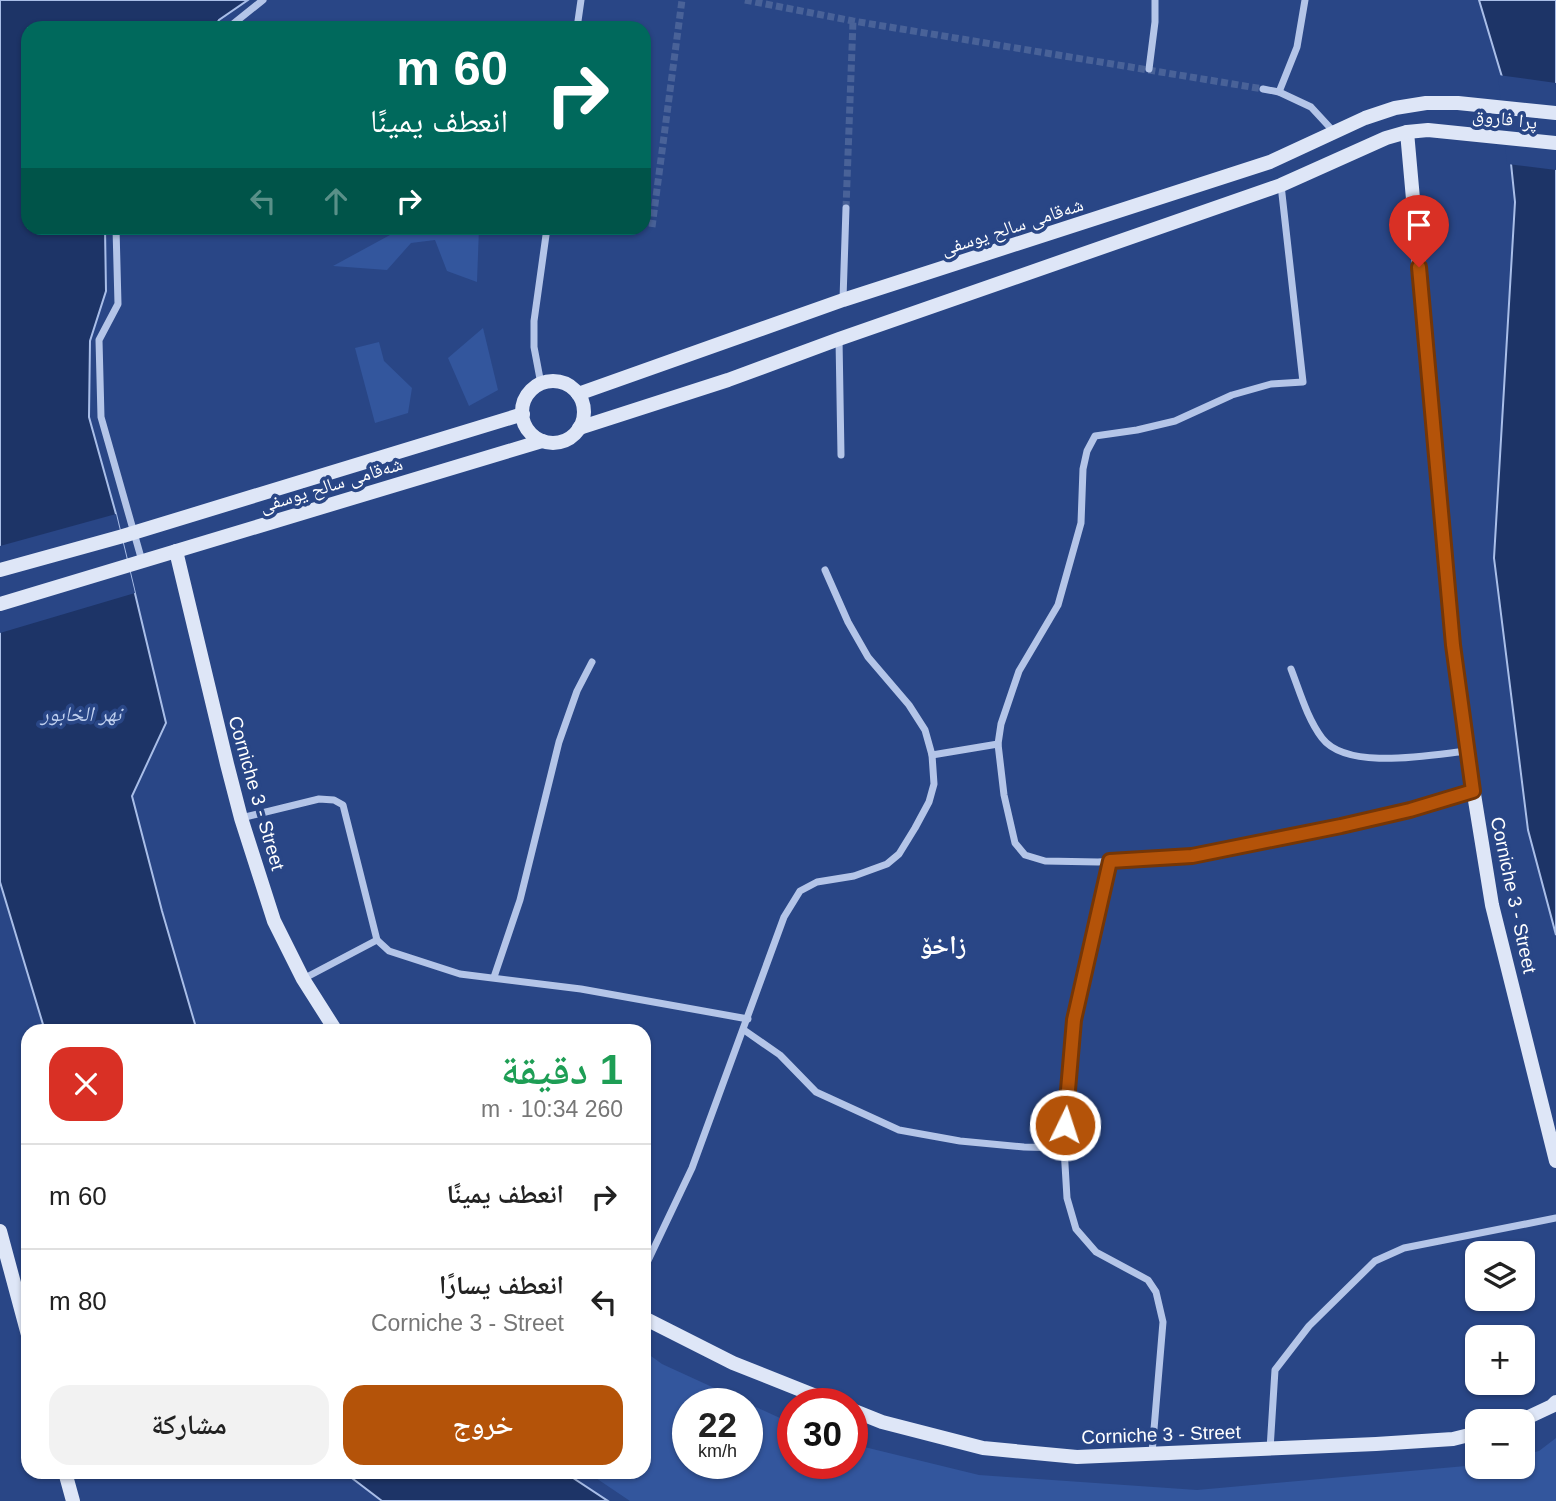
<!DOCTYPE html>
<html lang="ar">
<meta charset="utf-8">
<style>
:root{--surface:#fff;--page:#f2f2f2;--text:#222;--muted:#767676;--line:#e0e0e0;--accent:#b45309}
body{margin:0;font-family:Arial,"Noto Naskh Arabic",sans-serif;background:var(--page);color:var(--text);direction:rtl;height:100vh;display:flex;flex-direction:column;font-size:26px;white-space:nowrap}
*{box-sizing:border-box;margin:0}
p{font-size:23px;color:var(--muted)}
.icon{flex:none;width:38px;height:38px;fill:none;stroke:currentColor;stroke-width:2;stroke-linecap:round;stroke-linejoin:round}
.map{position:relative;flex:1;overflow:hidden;direction:ltr}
.drawer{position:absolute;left:21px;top:1024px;width:630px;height:455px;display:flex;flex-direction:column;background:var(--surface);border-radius:21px;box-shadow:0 2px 5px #0004;direction:rtl}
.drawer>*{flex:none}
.hud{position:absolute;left:21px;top:21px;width:630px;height:214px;border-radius:21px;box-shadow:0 2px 5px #0004;direction:rtl;background:#00695c;color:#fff;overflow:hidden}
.controls{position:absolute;left:1465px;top:1241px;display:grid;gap:14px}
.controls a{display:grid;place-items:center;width:70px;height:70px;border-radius:14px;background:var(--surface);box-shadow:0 2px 5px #0004;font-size:35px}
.speed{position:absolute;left:672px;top:1388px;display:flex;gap:14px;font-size:35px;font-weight:700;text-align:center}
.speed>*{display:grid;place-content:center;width:91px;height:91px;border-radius:50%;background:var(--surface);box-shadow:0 2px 5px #0004;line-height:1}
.speed small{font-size:18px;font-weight:400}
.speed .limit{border:10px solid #d22;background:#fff;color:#111}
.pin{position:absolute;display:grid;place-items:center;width:60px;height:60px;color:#fff;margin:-72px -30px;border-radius:50% 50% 50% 0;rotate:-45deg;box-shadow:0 0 7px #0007}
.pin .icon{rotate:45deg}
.me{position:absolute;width:77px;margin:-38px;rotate:4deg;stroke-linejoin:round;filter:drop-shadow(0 0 5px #0008)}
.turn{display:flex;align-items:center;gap:24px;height:147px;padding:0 28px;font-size:32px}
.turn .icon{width:91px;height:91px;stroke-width:2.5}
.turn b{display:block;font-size:49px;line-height:60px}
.lanes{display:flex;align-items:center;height:66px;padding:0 28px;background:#0003;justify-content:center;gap:35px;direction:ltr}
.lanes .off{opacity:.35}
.round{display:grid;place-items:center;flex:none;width:74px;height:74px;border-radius:21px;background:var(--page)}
.summary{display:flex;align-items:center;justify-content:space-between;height:119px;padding:0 28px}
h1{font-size:42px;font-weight:600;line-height:52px;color:#1e9e55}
.primary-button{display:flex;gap:14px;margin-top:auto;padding:14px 28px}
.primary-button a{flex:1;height:80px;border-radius:21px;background:var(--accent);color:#fff;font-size:28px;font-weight:600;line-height:80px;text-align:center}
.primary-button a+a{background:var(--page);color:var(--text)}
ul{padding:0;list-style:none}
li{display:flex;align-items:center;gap:21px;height:105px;padding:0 28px;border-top:2px solid var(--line)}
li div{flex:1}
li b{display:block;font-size:26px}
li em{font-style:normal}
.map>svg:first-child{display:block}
.green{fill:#33569d;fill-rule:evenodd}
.water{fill:#1d3467;stroke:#a9bee8;stroke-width:2}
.pier{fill:#294686}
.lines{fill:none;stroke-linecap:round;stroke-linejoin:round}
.street-tunnel{stroke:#496298;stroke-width:7;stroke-dasharray:7 3.5;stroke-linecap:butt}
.street{stroke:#b4c5e8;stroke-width:7}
.secondary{stroke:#dee6f7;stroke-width:14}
.route-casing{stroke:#753606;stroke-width:18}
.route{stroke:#b45309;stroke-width:12}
.labels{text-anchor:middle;stroke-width:7;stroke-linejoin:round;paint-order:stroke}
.street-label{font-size:19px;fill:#fff;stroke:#294686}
.water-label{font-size:21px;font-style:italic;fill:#c0d0ef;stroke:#294686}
.district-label{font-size:26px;font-weight:bold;fill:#fff;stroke:#294686}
</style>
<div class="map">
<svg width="1556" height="1501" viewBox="0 0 1556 1501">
<rect width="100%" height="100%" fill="#294686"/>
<g class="green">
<polygon points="414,228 479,228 477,282 447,271 435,240 411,243 387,270 333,266 401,229"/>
<polygon points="483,328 498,390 469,406 448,358"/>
<polygon points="379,342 384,361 412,388 408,413 375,423 355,348"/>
<path d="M644,1351l18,13 131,60v39h59v-19l127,31 218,15 280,-25v1h45l1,-11 16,-4 17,-13v63h-926l-43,-29h57zM688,1404h59v59h-59z"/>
</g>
<g class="water">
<polygon points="0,0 248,0 219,20 214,28 28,28 28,228 105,228 106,291 90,341 89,417 116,514 166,723 132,796 162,911 197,1031 45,1031 0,882"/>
<polygon points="1479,0 1556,0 1556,935 1528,830 1494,558 1515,202 1502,77"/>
<polygon points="344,1472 564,1472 608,1501 382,1501"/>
</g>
<g class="pier">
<polygon points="1498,75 1556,83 1556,170 1507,164"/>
<polygon points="116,514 135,593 0,633 0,546"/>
</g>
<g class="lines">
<g class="street-tunnel">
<polyline points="745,0 853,21 1263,89"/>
<polyline points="846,208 853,21"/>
<polyline points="652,227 682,0"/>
</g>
<g class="street">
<polyline points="228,28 263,0"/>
<polyline points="577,28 581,0"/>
<polyline points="1149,69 1155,22 1155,0"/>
<polyline points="1263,89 1279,92 1311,107 1335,133"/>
<polyline points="1279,92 1297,47 1305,0"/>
<polyline points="1281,185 1303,382 1271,384 1232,395 1175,421 1137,430 1095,436 1087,451 1083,469 1081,523 1058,605 1019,671 1001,724 998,744 1004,795 1015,843 1025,855 1045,861 1098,862 1192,856 1341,826 1410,809 1473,791"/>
<polyline points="116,228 118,304 99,340 101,417 142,561"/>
<polyline points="843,299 846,208"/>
<polyline points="839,339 841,455"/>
<polyline points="541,384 534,347 534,321 547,228"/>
<path d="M1291,669c9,23 16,49 31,69 25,33 108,17 145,13"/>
<polyline points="932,755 998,744"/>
<polyline points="241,818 319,799 334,800 343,805 377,940 389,951 460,974 581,989 748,1019"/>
<polyline points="1109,861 1074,1020 1066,1103 1064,1148 1067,1198 1076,1229 1096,1252 1148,1280 1156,1292 1163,1322 1152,1453"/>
<polyline points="494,977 520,900 559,742 577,691 592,662"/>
<polyline points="303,979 377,940"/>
<polyline points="744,1030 780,1055 816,1092 899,1130 960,1141 1024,1147 1064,1148"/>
<polyline points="644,1269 692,1168 784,917 800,891 817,882 854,876 887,864 899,854 915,828 929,802 934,784 932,755 925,730 909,705 868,657 848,622 825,570"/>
<polyline points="1270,1449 1275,1370 1309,1326 1375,1261 1404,1248 1556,1218"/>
</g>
<g class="secondary">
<polyline points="1407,132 1453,645 1467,751 1492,905 1556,1161"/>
<circle cx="553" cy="412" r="31"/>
<polyline points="578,394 843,300 1270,162 1365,118 1395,108 1426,103 1458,103 1556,113"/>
<polyline points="579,428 728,380 839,339 1281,185 1386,138 1407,132 1428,130 1556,143"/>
<polyline points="176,551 227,764 241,818 274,921 303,979 336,1031"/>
<polyline points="0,570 123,536 523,414"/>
<polyline points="0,604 542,441"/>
<polyline points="0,1231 28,1335"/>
<polyline points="644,1318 733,1363 836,1404"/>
<polyline points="852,1410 882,1422 983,1448 1077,1457 1376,1444 1453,1439 1477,1433"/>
<polyline points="1520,1421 1552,1406 1556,1402"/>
<polyline points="65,1472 73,1501"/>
</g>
</g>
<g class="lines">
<g class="route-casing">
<polyline id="route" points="1065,1125 1074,1020 1110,861 1192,856 1341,826 1410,810 1473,791 1453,645 1419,267"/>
</g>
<use href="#route" class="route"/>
</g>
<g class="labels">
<g class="street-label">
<text transform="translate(1505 118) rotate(7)" y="7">پرا فاروق</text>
<text transform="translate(1012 226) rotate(-18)" y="7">شەقامی سالح یوسفی</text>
<text transform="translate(331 484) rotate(-17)" y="7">شەقامی سالح یوسفی</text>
<text transform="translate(257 793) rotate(74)" y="7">Corniche 3 - Street</text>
<text transform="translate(1514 895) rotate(78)" y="7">Corniche 3 - Street</text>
<text transform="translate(1161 1434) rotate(-2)" y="7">Corniche 3 - Street</text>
</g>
<g class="water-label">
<text x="81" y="721">نهر الخابور</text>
</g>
<g class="district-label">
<text x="943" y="954">زاخۆ</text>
</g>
</g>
</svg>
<div class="controls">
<a><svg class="icon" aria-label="layers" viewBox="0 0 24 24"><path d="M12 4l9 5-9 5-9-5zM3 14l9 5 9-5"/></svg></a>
<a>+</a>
<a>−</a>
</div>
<div class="speed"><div>22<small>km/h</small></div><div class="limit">30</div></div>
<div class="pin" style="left:1419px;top:267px;background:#d93025"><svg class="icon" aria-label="arrive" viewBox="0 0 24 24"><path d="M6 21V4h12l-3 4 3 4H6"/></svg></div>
<svg class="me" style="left:1065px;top:1125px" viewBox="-20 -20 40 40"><circle r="17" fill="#b45309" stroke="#fff" stroke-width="3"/><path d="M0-11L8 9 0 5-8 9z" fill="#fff"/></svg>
<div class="hud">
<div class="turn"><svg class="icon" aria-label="right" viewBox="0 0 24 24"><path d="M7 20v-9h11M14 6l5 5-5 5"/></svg><div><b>60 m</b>انعطف يمينًا</div></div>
<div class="lanes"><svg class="icon off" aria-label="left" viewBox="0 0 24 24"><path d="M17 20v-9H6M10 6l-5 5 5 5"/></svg><svg class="icon off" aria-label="ahead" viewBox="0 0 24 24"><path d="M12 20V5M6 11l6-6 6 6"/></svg><svg class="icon" aria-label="right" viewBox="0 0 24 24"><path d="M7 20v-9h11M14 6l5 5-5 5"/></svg></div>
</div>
<section class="drawer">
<div class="summary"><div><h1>1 دقيقة</h1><p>260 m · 10:34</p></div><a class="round" style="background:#d93025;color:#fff"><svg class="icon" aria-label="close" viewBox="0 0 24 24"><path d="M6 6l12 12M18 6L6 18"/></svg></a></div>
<ul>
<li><svg class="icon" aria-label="right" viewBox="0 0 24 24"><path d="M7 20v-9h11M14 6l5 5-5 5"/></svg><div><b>انعطف يمينًا</b></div><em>60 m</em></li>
<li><svg class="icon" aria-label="left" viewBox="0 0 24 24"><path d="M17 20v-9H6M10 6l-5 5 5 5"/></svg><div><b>انعطف يسارًا</b><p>Corniche 3 - Street</p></div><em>80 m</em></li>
</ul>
<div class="primary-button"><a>خروج</a><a>مشاركة</a></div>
</section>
</div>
